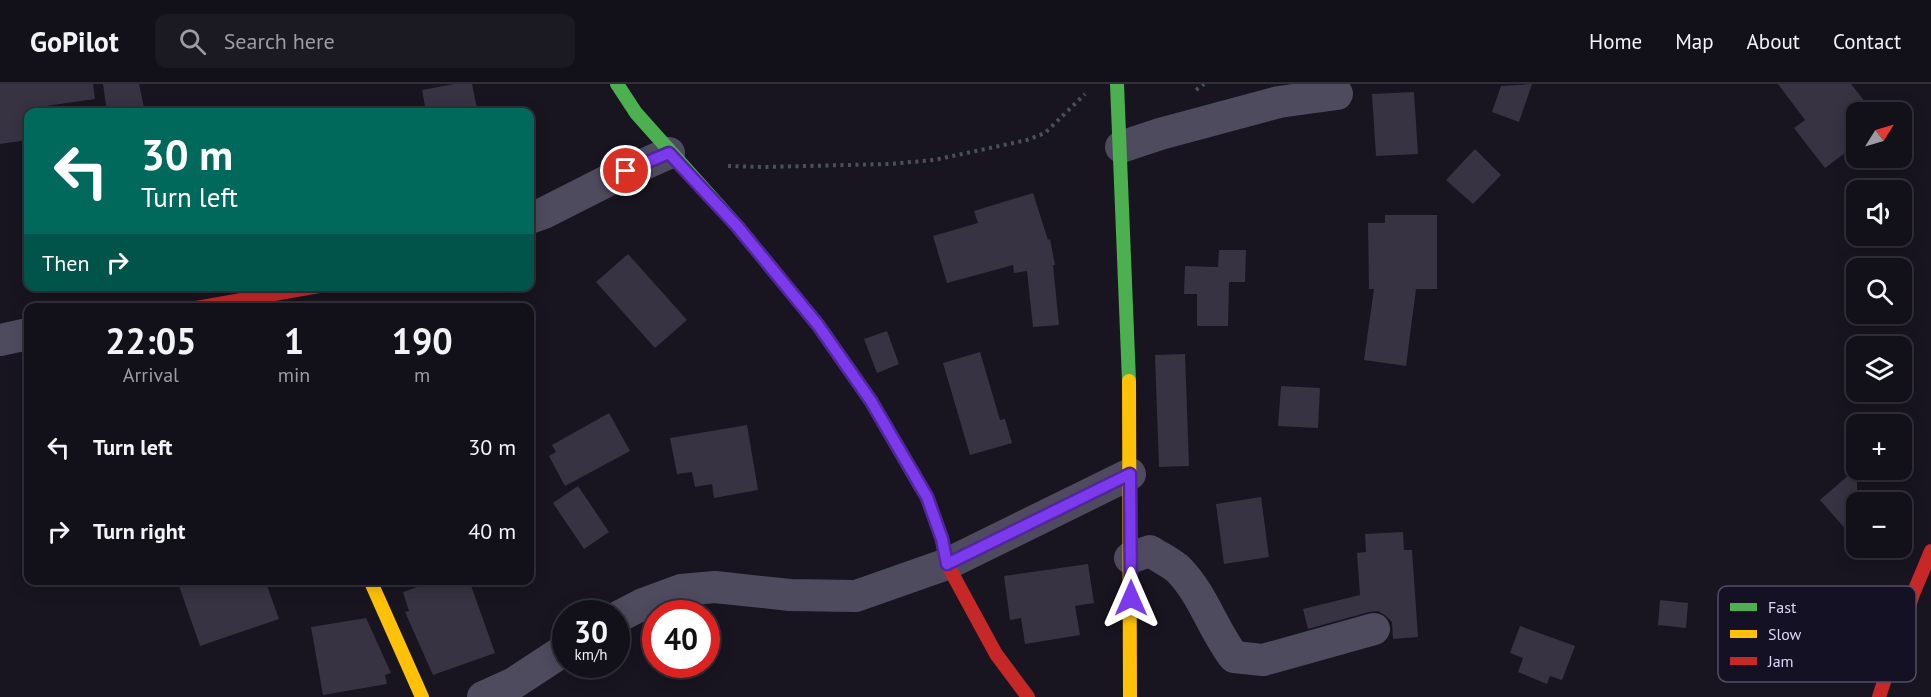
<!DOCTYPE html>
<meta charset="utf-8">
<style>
:root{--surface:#121018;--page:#1b1921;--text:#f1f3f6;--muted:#9c9da2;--line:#313037}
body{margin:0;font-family:"PT Sans",sans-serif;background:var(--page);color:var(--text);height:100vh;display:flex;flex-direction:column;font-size:22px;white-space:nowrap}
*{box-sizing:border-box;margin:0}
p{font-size:20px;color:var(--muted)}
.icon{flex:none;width:33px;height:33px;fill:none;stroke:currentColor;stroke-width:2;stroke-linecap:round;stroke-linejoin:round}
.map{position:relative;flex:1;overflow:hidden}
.sheet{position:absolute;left:24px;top:219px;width:510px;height:282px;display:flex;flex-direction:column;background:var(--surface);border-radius:12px;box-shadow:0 3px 15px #0003,0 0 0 2px var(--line)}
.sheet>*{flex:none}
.banner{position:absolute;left:24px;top:24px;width:510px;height:183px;border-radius:12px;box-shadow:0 3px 15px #0003,0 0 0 2px var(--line);background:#00695c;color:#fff;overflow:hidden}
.needle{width:39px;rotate:53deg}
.controls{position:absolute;left:1846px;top:18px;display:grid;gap:12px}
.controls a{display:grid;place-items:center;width:66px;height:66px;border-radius:12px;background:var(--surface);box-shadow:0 3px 15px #0003,0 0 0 2px var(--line);font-size:30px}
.speed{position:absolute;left:552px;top:516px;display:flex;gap:12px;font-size:30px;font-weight:700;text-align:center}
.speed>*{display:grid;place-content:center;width:78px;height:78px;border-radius:50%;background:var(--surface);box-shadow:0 3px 15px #0003,0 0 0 2px var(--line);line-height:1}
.speed small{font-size:15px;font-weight:400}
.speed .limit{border:9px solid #d22;background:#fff;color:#111}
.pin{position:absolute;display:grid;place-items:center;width:51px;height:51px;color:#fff;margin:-26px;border:3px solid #fff;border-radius:50%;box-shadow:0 2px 6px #0007}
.me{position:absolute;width:66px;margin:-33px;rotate:0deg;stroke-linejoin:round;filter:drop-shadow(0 0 4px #0008)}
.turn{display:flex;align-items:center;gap:21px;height:126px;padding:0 18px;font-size:27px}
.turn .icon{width:78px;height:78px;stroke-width:2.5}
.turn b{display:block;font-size:42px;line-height:51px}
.then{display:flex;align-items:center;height:57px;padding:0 18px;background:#0003;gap:12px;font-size:22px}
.eta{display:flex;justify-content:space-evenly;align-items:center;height:102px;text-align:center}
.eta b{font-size:36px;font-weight:700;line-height:42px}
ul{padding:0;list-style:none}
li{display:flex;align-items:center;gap:18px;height:84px;padding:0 18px}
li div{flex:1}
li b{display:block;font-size:22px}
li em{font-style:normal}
header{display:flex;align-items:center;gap:36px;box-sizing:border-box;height:84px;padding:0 30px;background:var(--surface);border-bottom:2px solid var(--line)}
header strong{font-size:28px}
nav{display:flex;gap:33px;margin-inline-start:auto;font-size:21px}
.search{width:420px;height:54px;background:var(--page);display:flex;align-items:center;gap:15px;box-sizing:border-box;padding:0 21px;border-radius:12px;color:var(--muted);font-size:22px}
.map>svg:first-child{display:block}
.building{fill:#373342}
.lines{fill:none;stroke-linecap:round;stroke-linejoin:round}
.path{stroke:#48525e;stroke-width:4;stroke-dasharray:3 4.5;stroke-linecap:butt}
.street{stroke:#4e4b5f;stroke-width:32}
.fast{stroke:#4caf50;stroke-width:14}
.slow{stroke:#ffc107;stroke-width:14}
.jam{stroke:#c62828;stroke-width:14}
.route-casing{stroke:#51269a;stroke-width:15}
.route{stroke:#7c3aed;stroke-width:10}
.key{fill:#151124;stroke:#514d64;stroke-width:1.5}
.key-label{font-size:16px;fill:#ded8fb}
</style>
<header>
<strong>GoPilot</strong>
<div class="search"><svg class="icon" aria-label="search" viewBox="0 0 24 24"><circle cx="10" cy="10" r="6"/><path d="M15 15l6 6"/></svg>Search here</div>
<nav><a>Home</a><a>Map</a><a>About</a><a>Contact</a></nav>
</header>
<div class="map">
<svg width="1931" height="613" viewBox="0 0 1931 613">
<rect width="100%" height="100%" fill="#181520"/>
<g class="building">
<polygon points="0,0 93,0 95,15 46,22 47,28 28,28 28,56 0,60"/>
<polygon points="103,0 139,0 145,28 107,28"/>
<polygon points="454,0 472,0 477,24 450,28 426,28 422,6"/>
<polygon points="1532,0 1519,38 1492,28 1501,2"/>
<polygon points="1778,0 1851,0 1873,28 1857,28 1857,60 1825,84 1794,44 1805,36"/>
<polygon points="1414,8 1418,70 1376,72 1372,10"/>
<polygon points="1475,65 1501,91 1473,120 1446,96"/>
<polygon points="1033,109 1048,156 1050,155 1055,181 1053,181 1059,241 1033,243 1027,187 1014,189 1013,181 947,199 933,152 978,139 974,127"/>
<polygon points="1385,131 1437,131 1437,205 1416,205 1406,282 1364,276 1374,205 1369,205 1368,139 1385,139"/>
<polygon points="1219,166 1246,166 1245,198 1229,198 1228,242 1197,242 1197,210 1184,210 1185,182 1218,183"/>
<polygon points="628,170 687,236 655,264 596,198"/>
<polygon points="887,247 899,280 877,289 864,255"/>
<polygon points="980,268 1000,336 1005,335 1012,359 970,371 943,279"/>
<polygon points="1185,270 1189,382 1159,383 1155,271"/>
<polygon points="1281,302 1320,304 1318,344 1278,342"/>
<polygon points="609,329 630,367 565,402 549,372 556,368 552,361"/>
<polygon points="747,341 758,406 714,414 712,400 695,403 692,388 677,390 670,354"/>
<polygon points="1857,384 1857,458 1820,416"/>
<polygon points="578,402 609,448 584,465 553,419"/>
<polygon points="1261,413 1269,473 1224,480 1216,420"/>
<polygon points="1403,448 1404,466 1412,466 1418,553 1393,555 1392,538 1386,532 1378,527 1369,528 1308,545 1303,525 1360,511 1357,469 1366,468 1365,450"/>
<polygon points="1088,480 1094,519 1075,522 1080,551 1025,560 1021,534 1010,536 1004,492"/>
<polygon points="177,496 265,496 279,535 200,562"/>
<polygon points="437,496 469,496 495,569 433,591 405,528 409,527 403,508"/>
<polygon points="1660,516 1688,519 1686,544 1658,541"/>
<polygon points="366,534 391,589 385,591 387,600 323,611 311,543"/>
<polygon points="1520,542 1575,562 1562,596 1550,592 1547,600 1518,588 1523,574 1510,569"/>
</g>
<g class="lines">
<g class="path">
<polyline points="1196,6 1204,0"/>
<polyline points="728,82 764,83 889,80 934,76 1027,56 1045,49 1085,10"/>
</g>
<g class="street">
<polyline points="1121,63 1160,50 1279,18 1337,10"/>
<polyline points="530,134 544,129 607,97 669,69"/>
<polyline points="0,256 28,250"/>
<path d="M1130,474l20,-7c9,6 20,11 28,18 25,25 35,61 56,88l29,3 111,-31"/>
<polyline points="616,534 643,520 681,506 715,503 790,511 856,512 947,480 1130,390"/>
<polyline points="483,613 514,599 566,565"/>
</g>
<g class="fast">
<polyline points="617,0 636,29 737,142 818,241 871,317 919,400"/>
<polyline points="1117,0 1129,297"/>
</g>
<g class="slow">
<polyline points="1129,297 1130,613"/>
<polyline points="370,496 422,613"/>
</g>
<g class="jam">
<polyline points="196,224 319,202"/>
<polyline points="919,400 927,413 942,455 947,480 996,570 1028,613"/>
<polyline points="1879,613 1913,510 1931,467"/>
</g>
</g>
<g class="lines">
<g class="route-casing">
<polyline id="route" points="626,87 669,69 737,142 818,241 871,317 927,413 942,455 947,480 1130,390 1131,514"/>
</g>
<use href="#route" class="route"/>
</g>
<rect x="1718" y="502" width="198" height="96" rx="9" class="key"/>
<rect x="1730" y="519" width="27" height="8" fill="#4caf50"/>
<rect x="1730" y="546" width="27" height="8" fill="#ffc107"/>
<rect x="1730" y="573" width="27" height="8" fill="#c62828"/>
<g class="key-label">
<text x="1768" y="529">Fast</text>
<text x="1768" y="556">Slow</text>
<text x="1768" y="583">Jam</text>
</g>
</svg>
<div class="controls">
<a><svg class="needle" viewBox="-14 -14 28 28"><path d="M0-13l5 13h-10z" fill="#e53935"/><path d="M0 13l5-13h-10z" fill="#9c9da2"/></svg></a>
<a><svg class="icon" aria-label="sound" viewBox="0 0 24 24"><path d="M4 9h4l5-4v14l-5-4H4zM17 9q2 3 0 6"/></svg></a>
<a><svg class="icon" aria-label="search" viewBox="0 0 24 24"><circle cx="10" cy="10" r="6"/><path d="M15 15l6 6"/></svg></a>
<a><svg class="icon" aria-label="layers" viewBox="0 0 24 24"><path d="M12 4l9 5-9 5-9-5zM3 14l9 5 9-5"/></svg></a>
<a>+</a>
<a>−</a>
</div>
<div class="speed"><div>30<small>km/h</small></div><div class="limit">40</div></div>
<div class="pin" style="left:626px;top:87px;background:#d93025"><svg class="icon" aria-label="arrive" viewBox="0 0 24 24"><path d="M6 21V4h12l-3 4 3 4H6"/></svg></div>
<svg class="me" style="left:1131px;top:514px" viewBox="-20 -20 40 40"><path d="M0-17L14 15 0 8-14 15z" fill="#7c3aed" stroke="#fff" stroke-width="4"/></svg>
<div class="banner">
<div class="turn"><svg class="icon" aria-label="left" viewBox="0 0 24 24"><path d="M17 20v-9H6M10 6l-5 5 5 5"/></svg><div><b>30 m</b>Turn left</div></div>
<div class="then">Then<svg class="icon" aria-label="right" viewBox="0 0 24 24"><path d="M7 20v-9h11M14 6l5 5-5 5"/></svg></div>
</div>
<section class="sheet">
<div class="eta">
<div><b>22:05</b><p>Arrival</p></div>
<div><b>1</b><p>min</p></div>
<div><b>190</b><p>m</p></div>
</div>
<ul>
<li><svg class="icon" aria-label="left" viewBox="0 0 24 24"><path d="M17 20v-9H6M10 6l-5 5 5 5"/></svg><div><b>Turn left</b></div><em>30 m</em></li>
<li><svg class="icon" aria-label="right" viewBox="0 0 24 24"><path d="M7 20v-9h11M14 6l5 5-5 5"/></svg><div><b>Turn right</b></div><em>40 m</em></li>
</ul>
</section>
</div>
